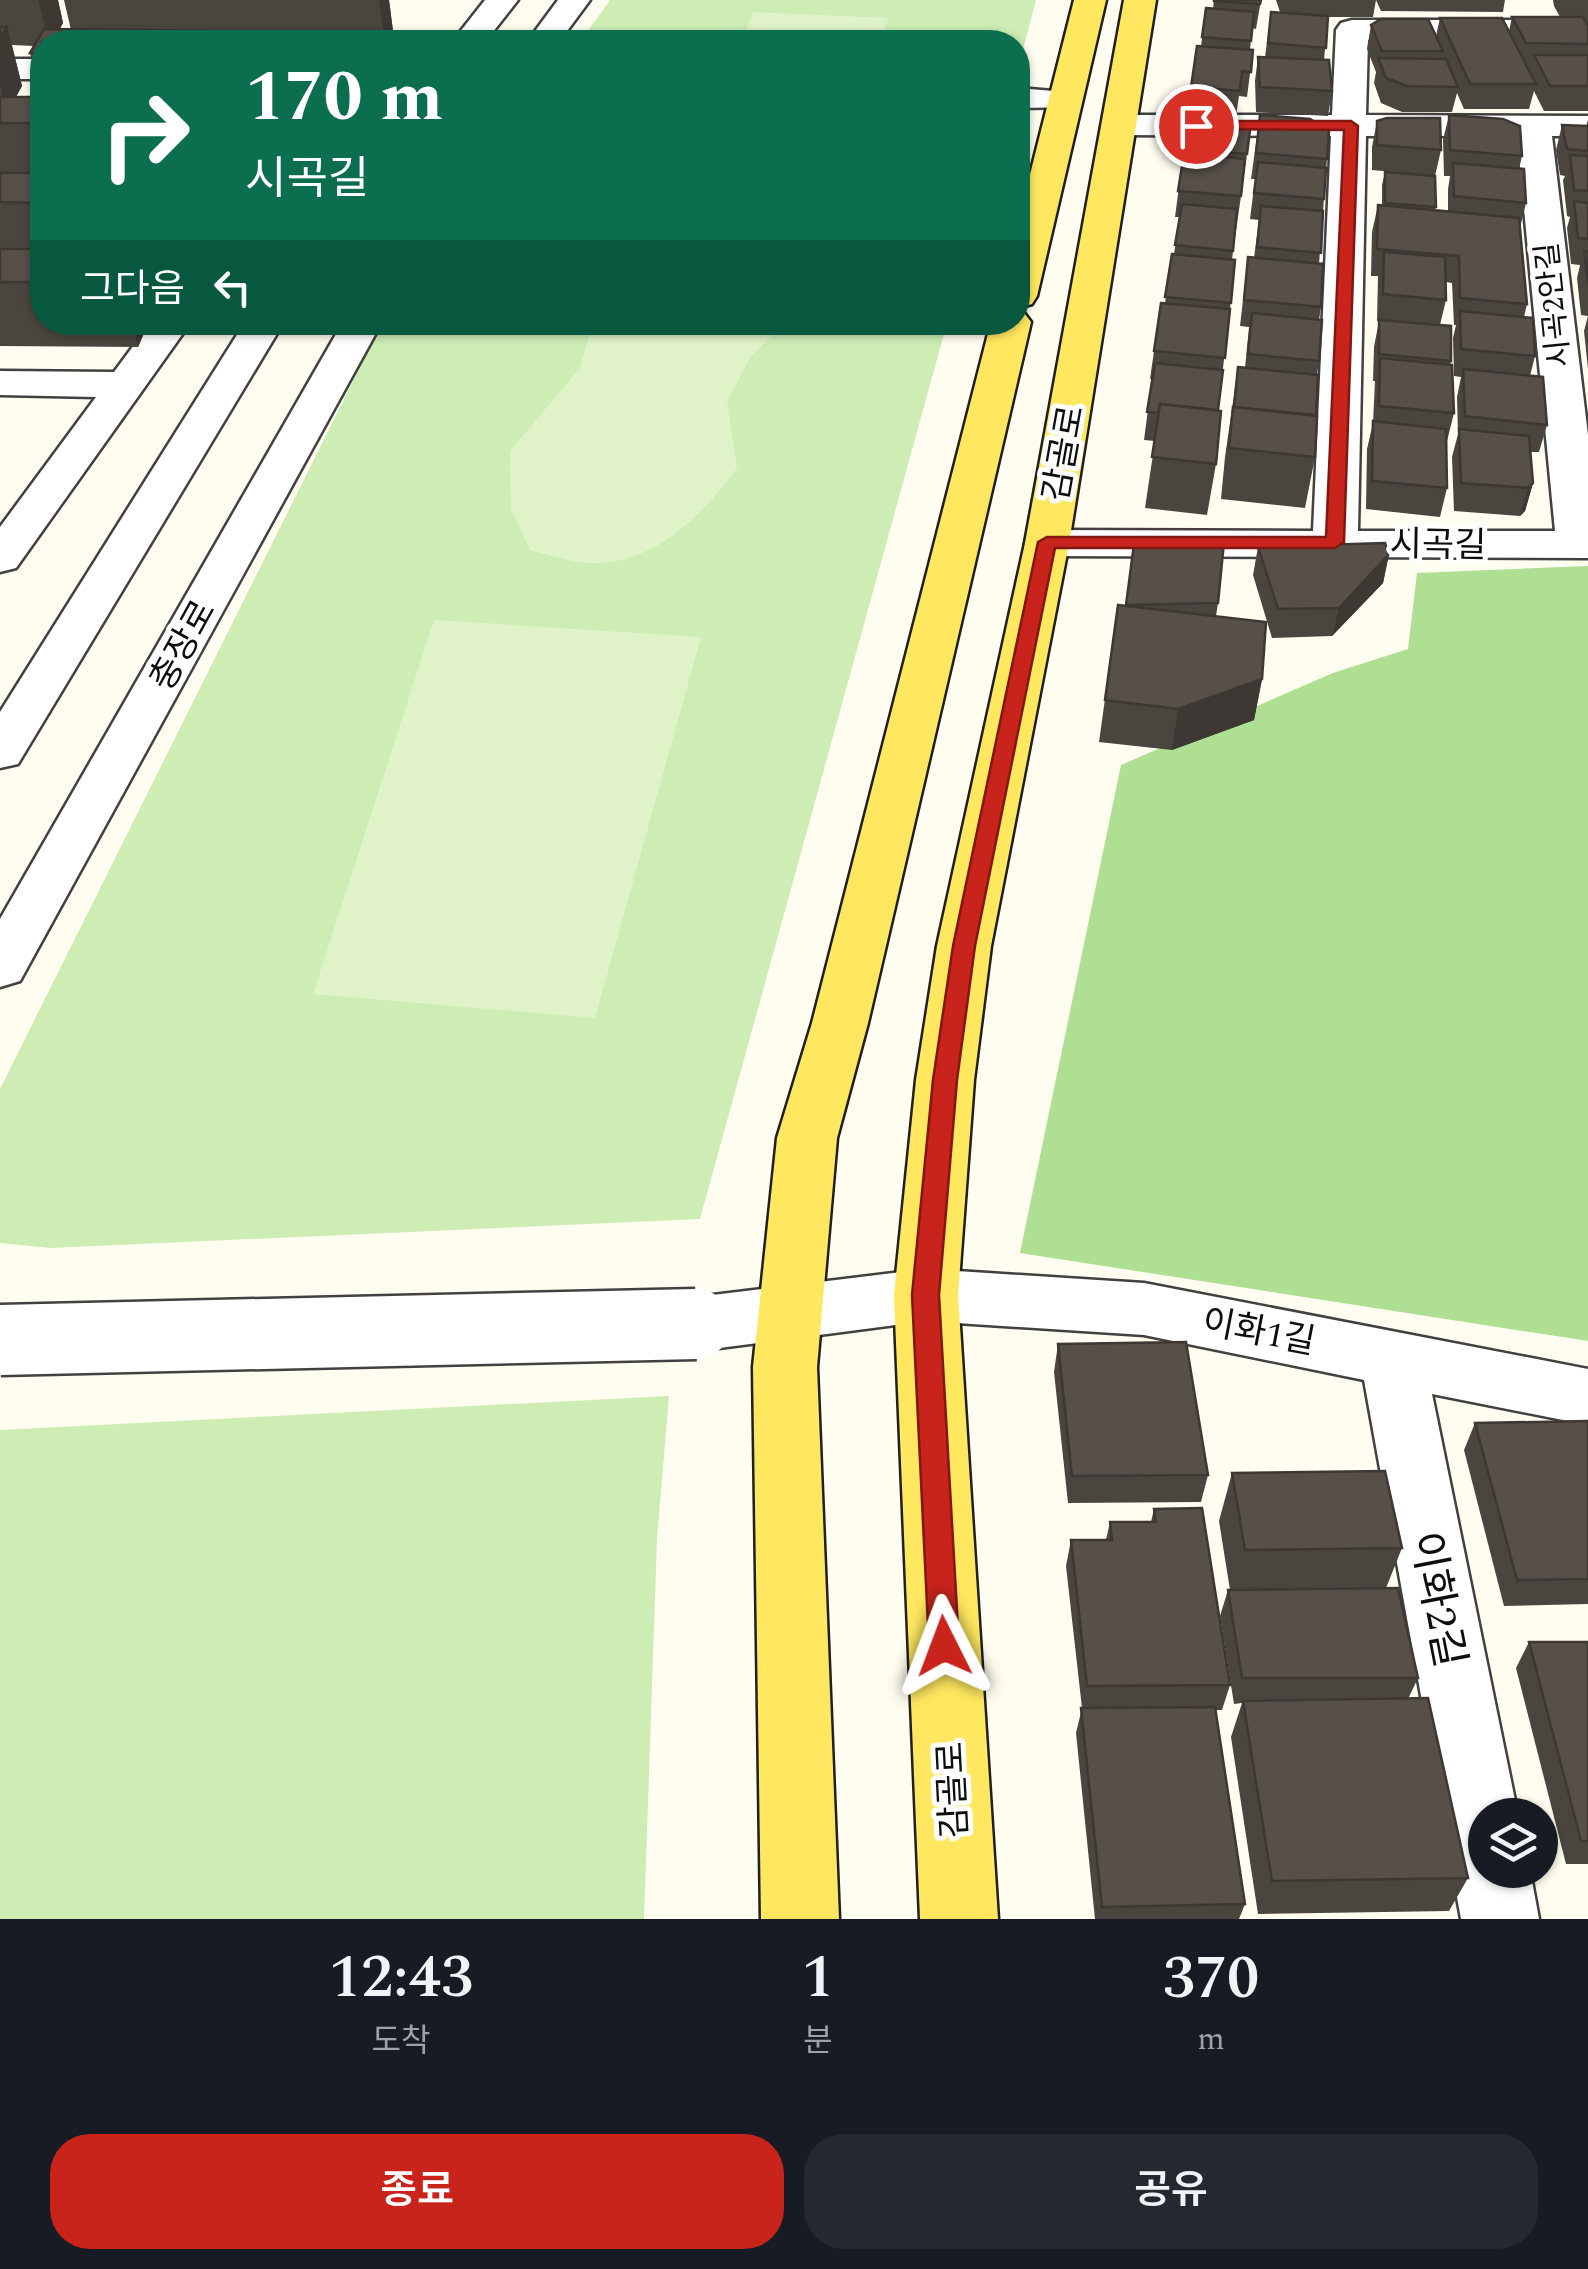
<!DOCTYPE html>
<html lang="ko">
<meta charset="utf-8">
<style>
:root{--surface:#171b24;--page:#242831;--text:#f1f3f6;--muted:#9ea1a6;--accent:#c8241b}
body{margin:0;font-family:Spectral,"Noto Sans KR",serif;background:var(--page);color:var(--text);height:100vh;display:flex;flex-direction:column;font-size:38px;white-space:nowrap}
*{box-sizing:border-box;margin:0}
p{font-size:32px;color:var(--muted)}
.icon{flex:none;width:55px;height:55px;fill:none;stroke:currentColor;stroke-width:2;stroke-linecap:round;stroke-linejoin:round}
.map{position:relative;height:1919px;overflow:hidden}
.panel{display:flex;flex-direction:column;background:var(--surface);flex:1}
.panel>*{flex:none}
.hud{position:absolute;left:30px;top:30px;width:1000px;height:305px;border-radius:40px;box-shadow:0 2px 8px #0004;background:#0b6e4f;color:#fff;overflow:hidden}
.tools{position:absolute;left:1468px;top:1798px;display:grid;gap:20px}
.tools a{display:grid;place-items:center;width:90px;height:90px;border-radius:50%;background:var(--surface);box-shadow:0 2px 8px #0004;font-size:50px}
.pin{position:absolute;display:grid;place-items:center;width:85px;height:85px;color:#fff;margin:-42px;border:5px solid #fff;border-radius:50%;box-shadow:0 2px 10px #0007}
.me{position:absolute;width:110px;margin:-55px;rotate:357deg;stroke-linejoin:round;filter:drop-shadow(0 0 8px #0008)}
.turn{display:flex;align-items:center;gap:35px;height:210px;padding:0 50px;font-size:45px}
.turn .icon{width:130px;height:130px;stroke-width:2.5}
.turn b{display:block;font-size:70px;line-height:85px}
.then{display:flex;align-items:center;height:95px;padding:0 50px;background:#0003;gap:20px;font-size:38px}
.eta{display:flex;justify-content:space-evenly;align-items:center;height:170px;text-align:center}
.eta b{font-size:60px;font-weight:600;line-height:70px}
.action{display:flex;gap:20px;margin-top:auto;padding:20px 50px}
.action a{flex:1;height:115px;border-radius:40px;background:var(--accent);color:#fff;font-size:40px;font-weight:600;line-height:115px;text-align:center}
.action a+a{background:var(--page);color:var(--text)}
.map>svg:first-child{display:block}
.green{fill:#cdedb5}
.forest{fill:#aedf93}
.pitch{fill:#e0f3c8}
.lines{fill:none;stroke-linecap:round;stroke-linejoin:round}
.minor-casing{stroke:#414141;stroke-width:5}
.major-casing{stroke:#1f1f1f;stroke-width:5}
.minor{fill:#fff;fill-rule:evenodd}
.major{fill:#ffe75f;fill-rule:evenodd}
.minor-bridge-casing{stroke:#414141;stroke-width:75;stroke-linecap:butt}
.minor-bridge{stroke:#fff;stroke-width:70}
.wall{fill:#4b453f;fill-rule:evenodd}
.shaded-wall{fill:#3d3833}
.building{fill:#575049;stroke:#3d3833;stroke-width:2.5}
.route{fill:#c8241b;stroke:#821712;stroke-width:2.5}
.labels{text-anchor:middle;stroke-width:10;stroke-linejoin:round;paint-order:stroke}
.far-street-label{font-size:30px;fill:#0e0e0e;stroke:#fff}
.street-label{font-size:35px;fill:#0e0e0e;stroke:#fff}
.near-street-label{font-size:42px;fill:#0e0e0e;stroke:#fff}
</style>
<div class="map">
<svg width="1588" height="1919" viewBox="0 0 1588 1919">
<rect width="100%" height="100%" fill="#fffdef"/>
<g class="green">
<polygon points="610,0 1036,0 1018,68 1018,42 580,42"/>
<polygon points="382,323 947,323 700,1219 50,1248 0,1243 0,1089"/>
<polygon points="669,1396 657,1539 644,1919 0,1919 0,1430"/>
</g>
<polygon class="forest" points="1588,566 1588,1341 1020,1253 1121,765 1333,673 1408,649 1417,573"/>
<g class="pitch">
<polygon points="752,12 888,18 883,42 743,42"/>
<path d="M593,322l191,1 -33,33 -24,46 10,66c-32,44 -78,92 -137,95 -22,2 -49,-8 -70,-13l-19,-41 -1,-58 70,-83z"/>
<polygon points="434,620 701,637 595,1018 313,994"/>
</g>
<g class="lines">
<g class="minor-casing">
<g id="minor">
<polygon points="485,0 518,0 485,42 452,42"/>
<polygon points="558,0 590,0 559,42 527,42"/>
<path d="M1352,20h236v20h-220l-2,75 222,1v20h-36l36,299v123l-541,-2 -16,-3 -6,-10 6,-10 16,-3 266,1 18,-395 -212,-1 -12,-3 -5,-7 5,-7 12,-3h213l4,-85 5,-7zM1366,136h151l38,395h-197z"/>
<rect x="0" y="59" width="42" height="20"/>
<polygon points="1018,88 1077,93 1082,100 1077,107 1018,108"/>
<polygon points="151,322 191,322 16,568 0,572 0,527 96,397 0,395 0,371 114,372"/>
<polygon points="245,322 284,322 18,764 0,768 0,712"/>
<polygon points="343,322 382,322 20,981 0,987 0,919"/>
<polygon points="926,1269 1144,1283 1588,1369 1588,1425 1432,1394 1518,1815 1485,1815 1485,1870 1530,1870 1539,1919 1461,1919 1452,1870 1456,1862 1447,1840 1364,1380 1144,1335 926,1321 696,1351 673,1343 664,1324 673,1305 696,1297"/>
</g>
</g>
<g class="major-casing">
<g id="major">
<polygon points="1074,0 1106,0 1037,296 1032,304 1018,308 1018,222"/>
<polygon points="1124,0 1156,0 1069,543 991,946 974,1080 958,1295 998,1919 920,1919 894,1295 916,1080 937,946 1025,543"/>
<polygon points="1018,312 1025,314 1031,322 868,1023 837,1138 817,1367 839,1919 761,1919 753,1367 777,1138 812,1023 991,322 1018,322"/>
</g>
</g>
<use href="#minor" class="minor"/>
<use href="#major" class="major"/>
<g class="minor-bridge-casing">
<polyline id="minor-bridge" points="0,1340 696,1324"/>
</g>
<use href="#minor-bridge" class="minor-bridge"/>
</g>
<g class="wall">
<path d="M0,0h58l5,23 -4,7h12l-7,-30h325l4,31 -4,11h-347v280h107l-11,25 -138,-1zM12,45l22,1 -4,7 11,44h-25l6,-11z"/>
<polygon points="1214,0 1261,0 1256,29 1252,28 1250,50 1253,50 1247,97 1239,96 1236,116 1188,112 1197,46 1201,46 1206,8 1213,9"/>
<polygon points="1276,0 1505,0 1503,12 1381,11 1376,0 1373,17 1328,17 1324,60 1332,91 1328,116 1256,112 1255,81 1258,57 1265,57 1271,12 1280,12"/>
<polygon points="1553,0 1588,0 1588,111 1544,111 1534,91 1529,109 1464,109 1457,93 1452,112 1402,112 1381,103 1374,83 1376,72 1367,49 1371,25 1436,36 1440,18 1509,31 1512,17 1560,17 1554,6"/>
<polygon points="1260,115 1327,159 1319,264 1321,307 1319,320 1319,361 1317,375 1315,457 1305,508 1221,499 1225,457 1238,367 1245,368 1249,327 1240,326 1248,257 1254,258 1259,220 1250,219 1255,179 1251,179"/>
<polygon points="1449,115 1522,156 1519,169 1526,203 1520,228 1527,304 1524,317 1535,356 1530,376 1547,425 1539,452 1530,452 1533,483 1525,511 1520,516 1454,511 1452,457 1458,434 1457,397 1461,377 1454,376 1453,338 1456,325 1454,325 1452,283 1446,282 1446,300 1440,325 1451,361 1450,365 1454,413 1447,441 1447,488 1440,517 1366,509 1367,449 1373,423 1375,381 1373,381 1374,347 1379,321 1377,321 1378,276 1371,276 1372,232 1378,205 1382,206 1382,185 1385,172 1436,207 1435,210 1448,212 1448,189 1450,176 1444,176 1443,140"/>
<polygon points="1588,120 1588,316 1581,315 1577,278 1580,265 1571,264 1567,228 1570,217 1567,216 1563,180 1565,176 1560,175 1556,150 1562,125 1586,126"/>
<polygon points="1377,121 1441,150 1435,176 1372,170 1372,147"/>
<polygon points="1184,149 1247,154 1232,259 1235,260 1230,309 1218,410 1216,464 1207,515 1145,508 1155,441 1144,440 1152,379 1150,379 1154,351 1165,303 1172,254 1174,254 1180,217 1175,217"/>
<polygon points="1588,316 1588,369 1584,331"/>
<polygon points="1134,544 1218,603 1216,616 1262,679 1254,720 1172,750 1099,742 1118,605 1126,606"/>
<polygon points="1258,547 1389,554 1383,583 1332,636 1272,638 1253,575"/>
<polygon points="1058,1344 1208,1475 1201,1502 1068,1503 1054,1372"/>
<polygon points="1588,1421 1588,1604 1504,1606 1464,1450 1475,1423"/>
<polygon points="1232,1473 1402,1548 1386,1588 1418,1678 1408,1699 1468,1878 1449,1911 1258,1914 1231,1737 1242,1703 1234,1704 1220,1616 1228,1590 1230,1590 1219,1521"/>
<polygon points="1154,1509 1230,1685 1222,1710 1216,1710 1245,1904 1239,1919 1095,1919 1076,1733 1082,1708 1066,1566 1071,1540 1106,1540 1110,1522 1151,1522"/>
<polygon points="1529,1642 1588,1642 1588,1864 1566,1864 1516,1668"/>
</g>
<g class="shaded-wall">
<polygon points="38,0 58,0 63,23 52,42 49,42"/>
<polygon points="379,0 389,0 393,31 389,42 385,42"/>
<polygon points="7,27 22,86 7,111 0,84 0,38"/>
<polygon points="132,322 149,322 138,347"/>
<polygon points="1533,483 1525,511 1520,516 1528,488"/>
<polygon points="1389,554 1383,583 1332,636 1339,608"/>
<polygon points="1262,679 1254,720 1172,750 1178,709"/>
</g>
<g class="building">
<polygon points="1261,0 1260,4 1214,1 1214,0"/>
<polygon points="1206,8 1254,12 1251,41 1202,37"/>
<polygon points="1271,12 1328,16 1326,48 1268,43"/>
<polygon points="1512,17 1583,17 1588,26 1588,44 1526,43"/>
<polygon points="1440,18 1502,18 1536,84 1470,84"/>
<polygon points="1381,19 1428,19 1443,51 1382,51 1371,25"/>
<polygon points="0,27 7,27 0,38"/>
<polygon points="44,29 316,32 312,42 42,42 42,53 30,53"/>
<polygon points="1197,46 1253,50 1251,72 1242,71 1240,91 1191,87"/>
<polygon points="1534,55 1588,55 1588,86 1550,86"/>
<polygon points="1258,57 1329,60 1332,91 1260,87"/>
<polygon points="1378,58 1446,59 1458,87 1407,86 1386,78"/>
<rect x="0" y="97" width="42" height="26"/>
<polygon points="1260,115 1310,119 1329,131 1327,159 1256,153"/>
<polygon points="1449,115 1503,119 1520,126 1522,156 1450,150"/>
<polygon points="1189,118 1251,123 1247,154 1184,149"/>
<polygon points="1387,118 1440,118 1441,150 1377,145 1377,121"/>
<polygon points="1562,125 1588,126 1588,151 1567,149"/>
<polygon points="1184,153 1245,159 1241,196 1178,191"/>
<polygon points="1570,155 1588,156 1588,191 1574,190"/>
<polygon points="1258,162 1326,168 1324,199 1254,193"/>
<polygon points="1453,163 1524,169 1526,203 1454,196"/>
<polygon points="1385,172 1435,176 1436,207 1385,203"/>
<polygon points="0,173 42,173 42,203 0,202"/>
<polygon points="1574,201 1588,203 1588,239 1578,238"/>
<polygon points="1182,204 1237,209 1233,251 1175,245"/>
<polygon points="1378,205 1519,218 1527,304 1460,298 1459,256 1377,249"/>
<polygon points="1261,206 1323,211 1321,253 1257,247"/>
<rect x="0" y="249" width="42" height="33"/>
<polygon points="1584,251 1588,252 1588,284"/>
<polygon points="1384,252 1445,257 1446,300 1383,294"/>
<polygon points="1172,254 1235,260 1231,303 1165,297"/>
<polygon points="1248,257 1323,264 1321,307 1244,300"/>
<polygon points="1161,303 1230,309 1225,358 1154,351"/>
<polygon points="1460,311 1533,318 1535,356 1461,349"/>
<polygon points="1252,313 1322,320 1319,361 1248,354"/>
<polygon points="1379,320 1451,326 1451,361 1379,354"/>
<polygon points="1380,358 1452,365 1454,413 1379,406"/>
<polygon points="1155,363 1223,370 1218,410 1160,404 1158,413 1147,412"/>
<polygon points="1238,367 1318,375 1316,415 1234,407"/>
<polygon points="1463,369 1543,377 1547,425 1465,416"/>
<polygon points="1160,404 1221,411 1216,464 1152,457"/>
<polygon points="1233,407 1317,416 1315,457 1229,448"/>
<polygon points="1373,421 1446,429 1447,488 1372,481"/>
<polygon points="1459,429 1529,436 1533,483 1528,488 1461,483"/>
<polygon points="1224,542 1218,603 1126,605 1134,544"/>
<polygon points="1385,543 1389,554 1339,608 1278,609 1258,547"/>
<polygon points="1118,605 1266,622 1262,679 1178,709 1105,700"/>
<polygon points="1186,1342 1208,1475 1072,1476 1058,1344"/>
<polygon points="1588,1421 1588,1579 1517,1580 1475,1423"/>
<polygon points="1385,1471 1402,1548 1245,1550 1232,1473"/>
<polygon points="1202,1508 1230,1685 1087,1686 1071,1540 1112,1540 1110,1522 1156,1522 1154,1509"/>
<polygon points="1398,1588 1418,1678 1242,1678 1228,1590"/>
<polygon points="1529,1642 1588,1642 1588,1841 1581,1841"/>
<polygon points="1428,1698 1468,1878 1272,1881 1243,1701"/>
<polygon points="1215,1707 1245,1904 1102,1907 1081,1708"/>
</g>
<polygon class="route" points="1196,121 1351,121 1358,126 1344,542 1335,548 1055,548 975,946 957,1080 939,1295 959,1646 955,1656 944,1660 934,1656 929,1646 912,1295 933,1080 953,946 1038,542 1047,537 1326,537 1344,130 1191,129 1189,126"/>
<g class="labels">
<g class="far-street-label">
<text transform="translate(1553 305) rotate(-96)" y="10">시곡2안길</text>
</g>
<g class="street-label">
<text transform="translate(1063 453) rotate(-80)" y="12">감골로</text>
<text transform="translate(1438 544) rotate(1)" y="12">시곡길</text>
<text transform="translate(182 645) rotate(-61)" y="12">충장로</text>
<text transform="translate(1259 1331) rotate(11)" y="12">이화1길</text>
<text transform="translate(952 1790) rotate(-93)" y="12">감골로</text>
</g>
<g class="near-street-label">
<text transform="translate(1439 1599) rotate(79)" y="15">이화2길</text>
</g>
</g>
</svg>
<div class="tools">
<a><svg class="icon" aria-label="layers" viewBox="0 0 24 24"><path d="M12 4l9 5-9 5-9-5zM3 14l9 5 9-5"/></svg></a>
</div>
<div class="pin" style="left:1196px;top:126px;background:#d93025"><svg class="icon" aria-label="arrive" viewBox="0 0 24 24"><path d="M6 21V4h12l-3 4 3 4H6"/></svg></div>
<svg class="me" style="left:944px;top:1646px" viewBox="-20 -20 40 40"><path d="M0-17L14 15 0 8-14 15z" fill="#c8241b" stroke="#fff" stroke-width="4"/></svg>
<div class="hud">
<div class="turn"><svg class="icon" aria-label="right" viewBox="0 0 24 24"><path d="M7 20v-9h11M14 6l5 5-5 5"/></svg><div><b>170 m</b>시곡길</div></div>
<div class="then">그다음<svg class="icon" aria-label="left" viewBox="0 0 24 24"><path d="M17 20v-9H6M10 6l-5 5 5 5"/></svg></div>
</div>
</div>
<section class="panel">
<div class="eta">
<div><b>12:43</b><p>도착</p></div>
<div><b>1</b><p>분</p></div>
<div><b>370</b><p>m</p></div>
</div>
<div class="action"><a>종료</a><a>공유</a></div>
</section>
